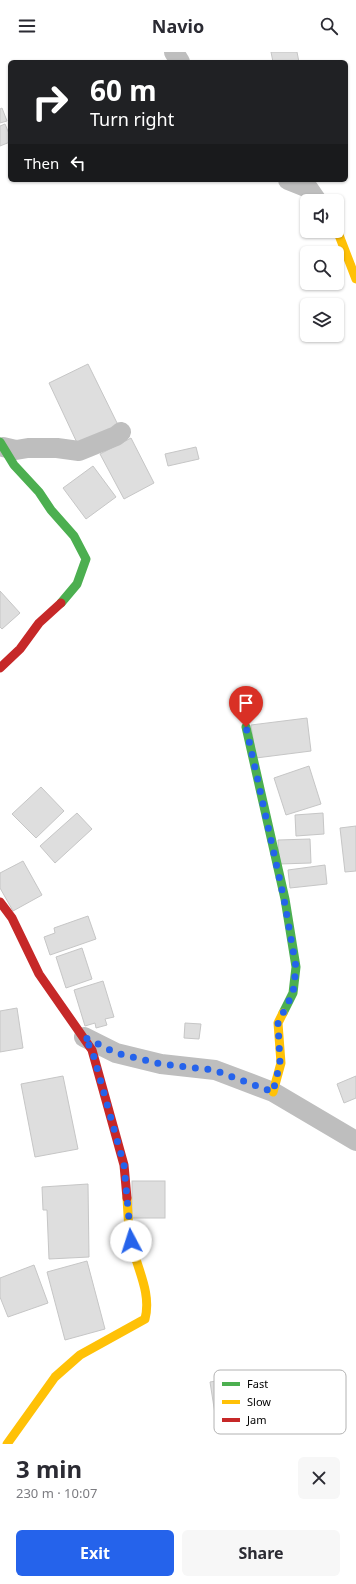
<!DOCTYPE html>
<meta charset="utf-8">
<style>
:root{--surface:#fff;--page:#f7f7f7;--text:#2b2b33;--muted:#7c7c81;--accent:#2563eb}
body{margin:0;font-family:"Noto Sans",sans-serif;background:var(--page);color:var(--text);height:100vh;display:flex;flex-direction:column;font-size:15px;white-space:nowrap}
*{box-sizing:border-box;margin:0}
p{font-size:13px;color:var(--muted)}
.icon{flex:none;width:22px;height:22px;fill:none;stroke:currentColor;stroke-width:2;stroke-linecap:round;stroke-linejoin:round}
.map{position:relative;height:1392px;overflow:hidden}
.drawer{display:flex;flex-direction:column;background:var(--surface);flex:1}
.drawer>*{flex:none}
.banner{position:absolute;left:8px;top:8px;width:340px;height:122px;border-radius:6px;box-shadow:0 1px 3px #0004;background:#202124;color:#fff;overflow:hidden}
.tools{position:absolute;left:300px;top:142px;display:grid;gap:8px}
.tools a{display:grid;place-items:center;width:44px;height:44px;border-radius:6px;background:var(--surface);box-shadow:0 1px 3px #0004;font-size:20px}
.pin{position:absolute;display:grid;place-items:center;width:34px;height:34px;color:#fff;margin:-41px -17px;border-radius:50% 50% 50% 0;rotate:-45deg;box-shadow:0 0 4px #0007}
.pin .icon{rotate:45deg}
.me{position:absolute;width:44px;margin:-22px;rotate:355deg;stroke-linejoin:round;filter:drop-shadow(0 0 3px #0008)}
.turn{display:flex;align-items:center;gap:14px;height:84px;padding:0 16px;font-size:18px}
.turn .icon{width:52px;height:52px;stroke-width:2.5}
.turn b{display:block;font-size:28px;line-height:34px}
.then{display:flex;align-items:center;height:38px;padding:0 16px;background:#0003;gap:8px;font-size:15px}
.round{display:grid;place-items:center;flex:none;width:42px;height:42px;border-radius:6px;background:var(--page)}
.headline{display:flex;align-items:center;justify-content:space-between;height:68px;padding:0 16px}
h1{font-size:24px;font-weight:700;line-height:30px}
.button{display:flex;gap:8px;margin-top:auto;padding:8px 16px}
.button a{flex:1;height:46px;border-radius:6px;background:var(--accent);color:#fff;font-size:16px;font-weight:700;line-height:46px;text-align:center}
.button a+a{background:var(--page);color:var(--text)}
header{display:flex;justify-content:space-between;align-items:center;height:52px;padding:0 16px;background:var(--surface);font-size:18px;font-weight:700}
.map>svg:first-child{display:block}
.building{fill:#dedede;stroke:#c6c6c6}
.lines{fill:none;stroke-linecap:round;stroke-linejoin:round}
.street{stroke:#bebebe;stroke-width:20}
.fast{stroke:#4caf50;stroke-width:9}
.slow{stroke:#ffc107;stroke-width:9}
.jam{stroke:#c62828;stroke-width:9}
.route{stroke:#2563eb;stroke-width:7;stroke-dasharray:0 12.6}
.key{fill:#fff;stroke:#b2b2b2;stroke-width:1}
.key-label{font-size:11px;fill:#000}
</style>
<header><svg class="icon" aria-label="menu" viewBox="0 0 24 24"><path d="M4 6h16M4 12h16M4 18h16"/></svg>Navio<svg class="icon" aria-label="search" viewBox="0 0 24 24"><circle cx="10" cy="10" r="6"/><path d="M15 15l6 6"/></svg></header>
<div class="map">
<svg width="356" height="1392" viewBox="0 0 356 1392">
<rect width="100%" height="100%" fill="#fff"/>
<g class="building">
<polygon points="271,0 297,0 299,10 273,10"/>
<polygon points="2,56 7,69 0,71 0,57"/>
<polygon points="5,72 10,84 10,90 0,94 0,74"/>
<polygon points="88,312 119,375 79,395 49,331"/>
<polygon points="131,386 154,431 124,447 100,402"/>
<polygon points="196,395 199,407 168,414 165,402"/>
<polygon points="93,414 116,445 86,467 63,436"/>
<polygon points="0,539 20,561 2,577 0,575"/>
<polygon points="307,666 311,699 256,706 251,673"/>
<polygon points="309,714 321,752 286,763 274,726"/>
<polygon points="41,735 64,759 36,786 12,762"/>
<polygon points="77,761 92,777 55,811 40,794"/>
<polygon points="323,761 324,782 296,784 295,763"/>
<polygon points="356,774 356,819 345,820 340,776"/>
<polygon points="310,787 311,811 279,812 278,788"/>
<polygon points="23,809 42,843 13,859 0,836 0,821"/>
<polygon points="325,813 327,832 290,836 288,818"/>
<polygon points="88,864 96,887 50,903 44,885 55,881 54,876"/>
<polygon points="82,896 92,927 66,936 56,905"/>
<polygon points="103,929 114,965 105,967 107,973 96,976 95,971 85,974 74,938"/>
<polygon points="17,956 23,996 0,1000 0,959"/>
<polygon points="185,971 201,972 199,987 184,986"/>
<polygon points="63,1024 78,1097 35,1105 21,1032"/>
<polygon points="356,1024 356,1046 344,1051 337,1032"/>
<rect x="132" y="1129" width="33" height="37"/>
<polygon points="88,1132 89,1205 49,1207 47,1158 43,1158 42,1135"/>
<polygon points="87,1209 105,1277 65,1288 47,1220"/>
<polygon points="34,1213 48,1251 8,1265 0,1245 0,1226"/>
<polygon points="248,1324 256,1374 218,1381 210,1330"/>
</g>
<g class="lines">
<g class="street">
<polyline points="174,0 180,10"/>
<polyline points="288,128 308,136 317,149"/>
<polyline points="3,395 16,398 28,396 57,396 79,399 116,384 121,380"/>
<polyline points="84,985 116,1001 161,1012 215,1018 273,1040 356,1089"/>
</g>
<g class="fast">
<polyline points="0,390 14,413 39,440 51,458 74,484 86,507 77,532 61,551"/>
<polyline points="246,675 285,847 296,915 293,941 283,961"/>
</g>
<g class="slow">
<polyline points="337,178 356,227"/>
<polyline points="273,1040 281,1011 278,971 283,961"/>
<path d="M7,1392l48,-67 25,-22 65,-36c7,-27 -9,-52 -14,-78 -3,-14 -3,-29 -4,-43"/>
</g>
<g class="jam">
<polyline points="0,616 20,597 39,571 61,551"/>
<polyline points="0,850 12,866 39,922 92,998 124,1113 127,1146"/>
</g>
</g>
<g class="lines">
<polyline class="route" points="131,1189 124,1113 92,998 84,985 116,1001 161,1012 214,1018 273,1040 280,1011 278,971 293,941 296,915 284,847 246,675"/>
</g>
<rect x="214" y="1318" width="132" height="64" rx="6" class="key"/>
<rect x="222" y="1330" width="18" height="4" fill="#4caf50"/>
<rect x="222" y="1348" width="18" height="4" fill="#ffc107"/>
<rect x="222" y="1366" width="18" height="4" fill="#c62828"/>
<g class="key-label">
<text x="247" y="1336">Fast</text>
<text x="247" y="1354">Slow</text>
<text x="247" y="1372">Jam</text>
</g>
</svg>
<div class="tools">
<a><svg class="icon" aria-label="sound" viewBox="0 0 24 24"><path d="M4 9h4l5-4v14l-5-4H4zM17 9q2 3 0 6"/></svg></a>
<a><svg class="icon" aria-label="search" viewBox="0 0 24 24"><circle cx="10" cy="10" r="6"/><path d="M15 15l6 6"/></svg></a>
<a><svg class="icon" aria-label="layers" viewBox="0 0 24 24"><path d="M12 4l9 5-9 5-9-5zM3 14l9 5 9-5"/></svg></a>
</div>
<div class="pin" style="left:246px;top:675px;background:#d93025"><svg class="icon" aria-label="arrive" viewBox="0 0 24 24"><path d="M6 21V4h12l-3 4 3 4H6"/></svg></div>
<svg class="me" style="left:131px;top:1189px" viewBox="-20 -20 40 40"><circle r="19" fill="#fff"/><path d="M0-13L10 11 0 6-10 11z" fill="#2563eb"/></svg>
<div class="banner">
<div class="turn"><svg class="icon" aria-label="right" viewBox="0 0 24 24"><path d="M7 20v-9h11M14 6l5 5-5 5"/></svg><div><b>60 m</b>Turn right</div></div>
<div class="then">Then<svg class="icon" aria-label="left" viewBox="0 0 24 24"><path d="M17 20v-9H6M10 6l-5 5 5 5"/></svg></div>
</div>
</div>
<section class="drawer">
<div class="headline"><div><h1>3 min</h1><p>230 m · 10:07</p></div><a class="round"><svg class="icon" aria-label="close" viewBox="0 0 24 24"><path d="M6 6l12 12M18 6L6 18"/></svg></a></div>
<div class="button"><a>Exit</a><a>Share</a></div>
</section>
